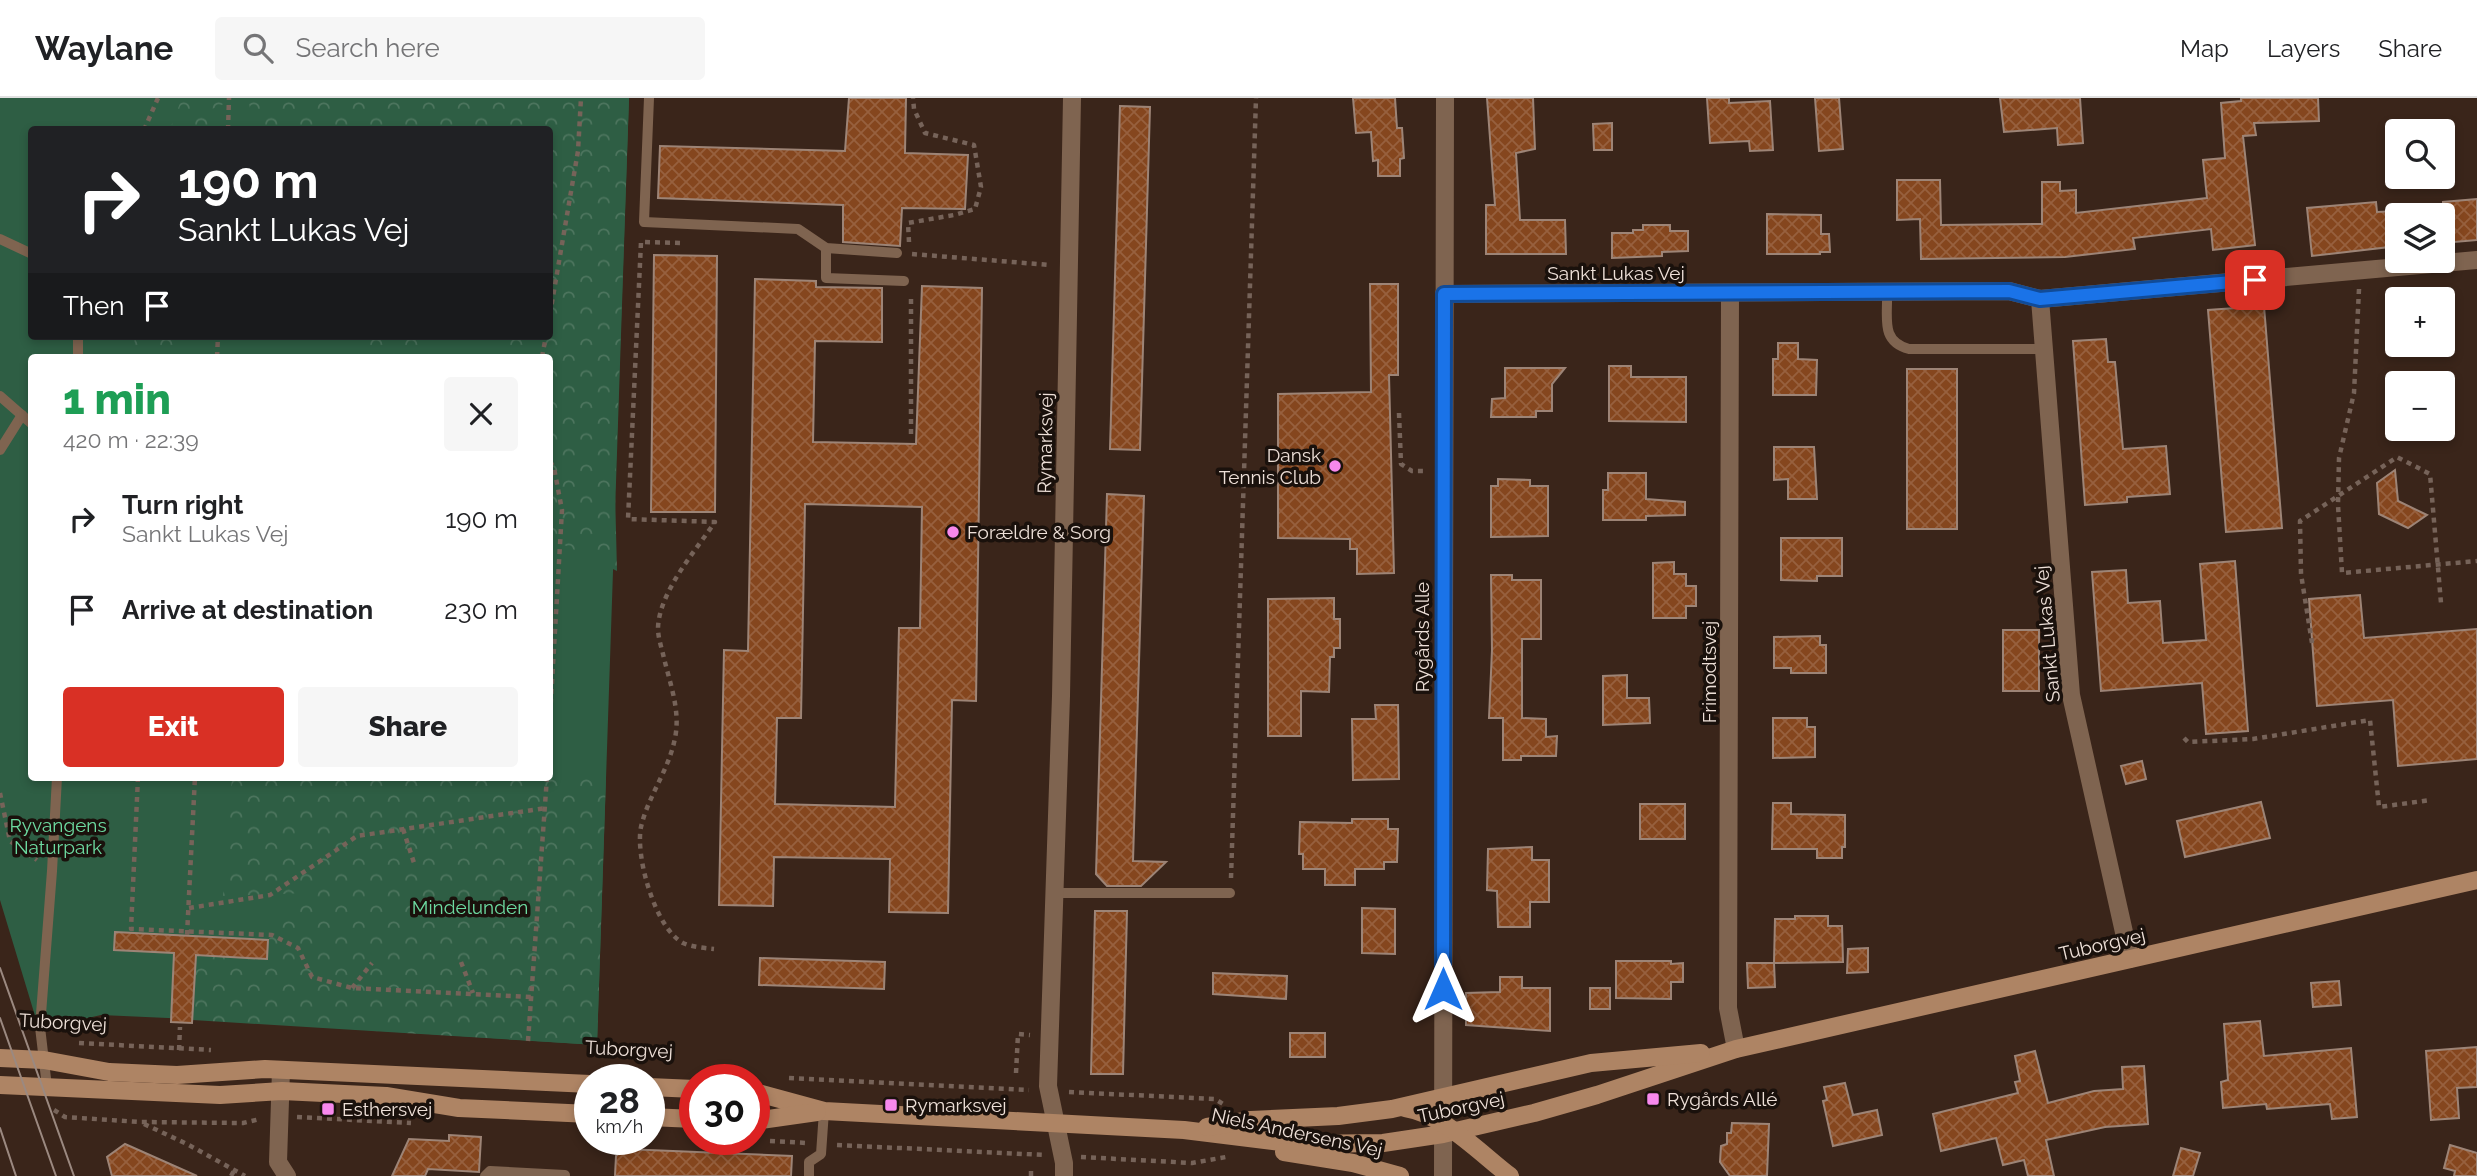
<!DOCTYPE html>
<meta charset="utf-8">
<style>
:root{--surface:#fff;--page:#f6f6f6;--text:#202124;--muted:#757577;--line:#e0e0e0;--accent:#d93025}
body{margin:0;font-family:Raleway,sans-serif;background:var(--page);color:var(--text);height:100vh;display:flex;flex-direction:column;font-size:26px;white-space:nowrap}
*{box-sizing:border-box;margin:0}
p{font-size:23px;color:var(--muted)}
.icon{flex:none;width:38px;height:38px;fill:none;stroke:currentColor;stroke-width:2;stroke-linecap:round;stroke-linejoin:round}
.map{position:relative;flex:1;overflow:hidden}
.side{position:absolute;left:28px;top:256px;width:525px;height:427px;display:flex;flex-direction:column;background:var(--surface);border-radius:7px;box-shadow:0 4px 10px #0003}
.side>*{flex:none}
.hud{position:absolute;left:28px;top:28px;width:525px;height:214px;border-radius:7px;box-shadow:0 4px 10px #0003;background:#202124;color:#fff;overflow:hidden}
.tools{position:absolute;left:2385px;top:21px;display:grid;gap:14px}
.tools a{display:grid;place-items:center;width:70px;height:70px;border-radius:7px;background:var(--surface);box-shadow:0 4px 10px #0003;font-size:35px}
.speed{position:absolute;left:574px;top:966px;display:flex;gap:14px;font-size:35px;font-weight:700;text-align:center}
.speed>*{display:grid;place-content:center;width:91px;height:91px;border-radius:50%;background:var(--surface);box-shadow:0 4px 10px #0003;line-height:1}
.speed small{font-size:18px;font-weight:400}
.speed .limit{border:10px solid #d22;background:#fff;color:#111}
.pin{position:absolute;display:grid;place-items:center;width:60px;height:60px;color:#fff;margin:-30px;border-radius:14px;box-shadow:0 4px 10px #0006}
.me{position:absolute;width:77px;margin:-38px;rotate:0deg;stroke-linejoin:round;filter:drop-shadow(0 0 5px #0008)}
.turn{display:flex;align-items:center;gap:24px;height:147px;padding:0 35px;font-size:32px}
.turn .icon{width:91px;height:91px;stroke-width:2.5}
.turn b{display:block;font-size:49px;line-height:60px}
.then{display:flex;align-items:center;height:66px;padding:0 35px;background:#0003;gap:14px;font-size:26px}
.round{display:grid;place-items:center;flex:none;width:74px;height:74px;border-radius:7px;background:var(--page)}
.summary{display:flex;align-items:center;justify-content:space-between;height:119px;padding:0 35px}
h1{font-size:42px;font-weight:800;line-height:52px;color:#1e9e55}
.button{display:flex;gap:14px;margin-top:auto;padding:14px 35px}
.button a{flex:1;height:80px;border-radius:7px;background:var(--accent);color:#fff;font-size:28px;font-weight:800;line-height:80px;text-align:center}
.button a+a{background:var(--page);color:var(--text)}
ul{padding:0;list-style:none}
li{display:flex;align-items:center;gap:21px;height:91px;padding:0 35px}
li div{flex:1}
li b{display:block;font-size:26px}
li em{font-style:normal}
header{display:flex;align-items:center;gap:42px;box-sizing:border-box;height:98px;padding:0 35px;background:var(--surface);border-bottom:2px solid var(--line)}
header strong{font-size:33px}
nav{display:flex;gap:38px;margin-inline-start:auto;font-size:24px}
.search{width:490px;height:63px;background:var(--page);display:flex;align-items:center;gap:18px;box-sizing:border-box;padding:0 24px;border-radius:7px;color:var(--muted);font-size:26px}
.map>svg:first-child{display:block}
.green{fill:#2e5e44;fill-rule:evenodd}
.forest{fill:url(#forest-crowns)}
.building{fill:url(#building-cross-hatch);stroke:#9d8476;stroke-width:2;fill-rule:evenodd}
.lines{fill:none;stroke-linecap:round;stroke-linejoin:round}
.path{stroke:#766359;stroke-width:4.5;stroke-dasharray:5 5;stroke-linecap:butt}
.lane{stroke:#7f6450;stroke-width:10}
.street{stroke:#7f6450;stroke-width:18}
.secondary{stroke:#ae8464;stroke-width:18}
.tram{stroke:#9b8980;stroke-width:2}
.route-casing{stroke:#114b97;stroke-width:18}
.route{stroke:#1a73e8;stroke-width:12}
.poi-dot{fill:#f788ec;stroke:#1a110c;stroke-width:2.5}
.labels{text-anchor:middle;stroke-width:7;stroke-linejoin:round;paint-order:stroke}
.street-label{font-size:19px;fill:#eee0d8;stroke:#1a110c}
.poi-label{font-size:19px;fill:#eee0d8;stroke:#1a110c;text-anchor:start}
.park-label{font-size:19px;fill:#6ddba1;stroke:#1a110c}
</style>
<header>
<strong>Waylane</strong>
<div class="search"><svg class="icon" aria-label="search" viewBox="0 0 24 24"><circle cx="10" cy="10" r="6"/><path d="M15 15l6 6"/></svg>Search here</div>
<nav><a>Map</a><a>Layers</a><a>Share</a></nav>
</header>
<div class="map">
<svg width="2477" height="1078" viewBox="0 0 2477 1078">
<defs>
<pattern id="forest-crowns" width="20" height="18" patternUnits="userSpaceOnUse" patternTransform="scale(1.75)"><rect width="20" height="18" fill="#2e5e44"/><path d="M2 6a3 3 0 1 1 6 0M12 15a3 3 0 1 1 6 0" fill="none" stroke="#4d755e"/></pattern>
<pattern id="building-cross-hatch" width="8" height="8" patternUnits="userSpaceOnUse" patternTransform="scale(1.75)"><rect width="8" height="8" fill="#85461e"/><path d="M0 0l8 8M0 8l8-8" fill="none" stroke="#97603e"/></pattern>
</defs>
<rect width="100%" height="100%" fill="#3a251a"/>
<path class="green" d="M0,0h629l-32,947 -385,-25 -111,-5 -62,14 -39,-129zM32,32h518v206h-518zM32,259h518v420h-518z"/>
<g class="forest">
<polygon points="182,0 237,0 210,12 208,31 170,31"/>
<polygon points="248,0 629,0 615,394 617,473 550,440 550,259 498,259 510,238 550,238 550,32 254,31"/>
<polygon points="135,238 180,238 181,259 133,259"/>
<polygon points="349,238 435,238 430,259 351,259 347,241"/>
<polygon points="550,672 606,677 597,947 193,922 196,857 267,861 268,842 307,795 223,798 232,679 550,679"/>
</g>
<g class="building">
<polygon points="849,0 906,0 905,55 968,57 965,111 902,110 900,148 843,144 843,107 658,100 660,48 845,53"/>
<polygon points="1353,0 1395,0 1397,30 1402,30 1404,60 1400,61 1400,78 1378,78 1378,62 1373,63 1371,34 1356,35"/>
<polygon points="1487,0 1533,0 1535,51 1516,55 1520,122 1565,122 1566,156 1486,156 1486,107 1495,107"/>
<polygon points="1707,0 1729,0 1729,5 1770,3 1773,52 1750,53 1749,43 1710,45"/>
<polygon points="1815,0 1839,0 1843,51 1819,53"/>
<polygon points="2000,0 2080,0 2083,45 2058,47 2057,30 2004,34"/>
<polygon points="2241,0 2318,0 2319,23 2254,25 2256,37 2243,38 2255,147 2213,152 2211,131 2133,140 2135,151 2065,159 1921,161 1920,121 1897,122 1897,82 1940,82 1941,127 2042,126 2042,84 2060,84 2060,93 2076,92 2076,115 2207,100 2203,62 2225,60 2221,5 2241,3"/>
<polygon points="1120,8 1150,9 1140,352 1110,351"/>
<polygon points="1612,25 1612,52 1594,52 1593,26"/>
<polygon points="2477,101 2477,142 2443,145 2443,104"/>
<polygon points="2376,104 2377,114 2398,113 2398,148 2312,158 2307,110"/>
<polygon points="1767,116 1821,117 1821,136 1829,136 1830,154 1820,154 1820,156 1767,156"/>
<polygon points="1643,127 1670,127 1670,133 1688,133 1688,153 1662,154 1662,158 1612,160 1612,135 1633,135 1633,132 1643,132"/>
<polygon points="654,157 717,158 715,414 651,414"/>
<path d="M755,181l61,2v6l66,1v54l-67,-1 -2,101 103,2 6,-158 60,2 -6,413 -24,-1 -4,213 -59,-1 1,-53 -116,-2 -1,49 -54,-1 5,-255 24,1zM805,406l117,3 -2,121h-21l-4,179 -120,-3 2,-86h24z"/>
<polygon points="1370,186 1398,186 1398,277 1389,277 1394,475 1357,476 1357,451 1350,451 1350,441 1278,440 1278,296 1371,294"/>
<polygon points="2264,208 2282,430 2226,434 2208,212"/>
<polygon points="2106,241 2108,264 2115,264 2123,351 2166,348 2170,396 2127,399 2127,404 2085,407 2073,243"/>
<polygon points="1778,245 1798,245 1798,261 1817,262 1816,297 1773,297 1773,261 1778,261"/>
<polygon points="1609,268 1631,268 1631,279 1686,279 1686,324 1609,323"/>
<polygon points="1505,270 1565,270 1552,286 1552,313 1536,313 1536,319 1491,319 1492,301 1505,300"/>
<rect x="1907" y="271" width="50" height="160"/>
<polygon points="1774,349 1814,349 1817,401 1788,401 1788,381 1774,382"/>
<polygon points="2395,372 2398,403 2427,417 2408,430 2379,416 2377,385"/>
<polygon points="1608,375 1646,375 1646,401 1685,404 1685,417 1646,418 1646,422 1603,422 1603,392 1608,392"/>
<polygon points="1498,381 1530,382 1530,388 1548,388 1548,438 1491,439 1491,388 1498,388"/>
<polygon points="1107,396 1144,398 1133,763 1166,764 1141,788 1107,788 1096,776"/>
<polygon points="1781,440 1842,440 1842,478 1817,478 1817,483 1781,482"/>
<polygon points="2235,463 2248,633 2206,636 2202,585 2101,593 2092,474 2126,472 2128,505 2160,503 2163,545 2206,542 2200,466"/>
<polygon points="1674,464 1674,476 1686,476 1686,488 1696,488 1696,508 1686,508 1686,520 1653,520 1653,465"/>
<polygon points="1491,477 1512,477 1512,482 1541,482 1541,541 1522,541 1522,620 1546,621 1546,639 1557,638 1556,658 1521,658 1521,662 1503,662 1503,620 1489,620 1492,552"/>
<polygon points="2360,497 2364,540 2477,531 2477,661 2398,668 2393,602 2317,608 2309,501"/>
<polygon points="1334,500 1334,521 1340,521 1340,550 1334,550 1334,559 1330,559 1329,594 1301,593 1301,638 1268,638 1268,501"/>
<rect x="2003" y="532" width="36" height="61"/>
<polygon points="1820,538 1820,547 1826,547 1826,575 1791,575 1791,570 1774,570 1774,539"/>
<polygon points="1627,577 1627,600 1649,600 1650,625 1603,627 1603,578"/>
<polygon points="1375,607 1398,607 1399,681 1353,682 1352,621 1376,621"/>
<polygon points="1773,620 1807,620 1807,629 1815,629 1815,659 1773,660"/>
<polygon points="2142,663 2146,681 2126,686 2121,668"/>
<polygon points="2261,704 2270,740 2185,759 2177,723"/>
<polygon points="1773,705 1791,705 1791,716 1845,717 1845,749 1842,749 1842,760 1817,760 1817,751 1772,751"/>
<rect x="1640" y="706" width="45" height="35"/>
<polygon points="1352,721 1388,721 1388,731 1398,731 1397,764 1384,764 1384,771 1355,771 1355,787 1325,787 1325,771 1303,771 1303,756 1299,756 1300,724 1352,725"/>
<polygon points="1532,749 1532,762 1549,762 1549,804 1530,804 1530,829 1498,829 1497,793 1487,792 1488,751"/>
<polygon points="1362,810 1395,811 1395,856 1362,855"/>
<polygon points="1095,813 1127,813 1123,976 1091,976"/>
<polygon points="1795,818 1828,818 1828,828 1842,828 1843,864 1774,865 1775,889 1748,890 1747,865 1774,865 1775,821 1795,821"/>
<polygon points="115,834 268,842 267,861 196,857 192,925 171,924 174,855 114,852"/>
<polygon points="1868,850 1868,874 1847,875 1848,851"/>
<polygon points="760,860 885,864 884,891 759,887"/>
<polygon points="1616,863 1671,863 1671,866 1683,865 1683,884 1671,884 1671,901 1616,900"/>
<polygon points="1213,875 1287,878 1286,901 1213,896"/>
<polygon points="1500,879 1522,879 1522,890 1550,890 1550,933 1466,927 1466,895 1500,894"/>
<polygon points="2339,883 2341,907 2313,909 2311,885"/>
<rect x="1590" y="890" width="20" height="21"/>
<polygon points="2260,923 2264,958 2351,950 2357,1019 2332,1021 2330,1006 2267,1011 2266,1006 2223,1010 2221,984 2228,982 2224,926"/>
<rect x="1290" y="935" width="35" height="24"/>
<polygon points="2477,949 2477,989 2457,990 2459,1020 2431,1022 2426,953"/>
<polygon points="2035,953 2048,1005 2094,993 2123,991 2122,969 2144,968 2148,1026 2105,1029 2046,1042 2054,1078 2028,1078 2024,1062 2003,1067 1996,1040 1941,1053 1933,1016 2018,995 2015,984 2020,983 2015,958"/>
<polygon points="1845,985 1853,1017 1877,1012 1882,1037 1833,1048 1823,1003 1827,1002 1824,989"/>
<polygon points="1732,1025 1769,1026 1767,1078 1730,1078 1720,1064 1721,1048 1727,1046 1727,1035 1731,1035"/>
<polygon points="449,1037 481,1039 479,1074 428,1071 425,1078 392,1078 409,1041 449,1043"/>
<polygon points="125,1046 197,1078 112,1078 107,1059"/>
<polygon points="2450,1047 2477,1055 2477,1078 2454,1078 2455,1073 2444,1070"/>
<polygon points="2181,1050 2200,1055 2193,1078 2173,1078"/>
<polygon points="624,1051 792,1058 791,1078 615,1078 616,1058"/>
</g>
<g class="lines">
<g class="path">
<polyline points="144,32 158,0"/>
<polyline points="228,32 229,0"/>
<polyline points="909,144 908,125 954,117 975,111 981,89 974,47 925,35 914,11 913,0"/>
<path d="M680,145l-39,-1 -13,277 87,3c-19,28 -56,70 -57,106 0,9 3,18 5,26 6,27 18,56 12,84 -6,32 -27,58 -34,89 -6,29 14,101 42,116 9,4 21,5 31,6"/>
<polyline points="912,156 1050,167"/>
<polyline points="2359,191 2354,295 2339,360 2338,407 2342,475 2477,463"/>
<polyline points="550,216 578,53 581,0"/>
<polyline points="217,259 218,238"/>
<polyline points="542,259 546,238"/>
<polyline points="1399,315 1401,366 1412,373 1425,373"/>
<polyline points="911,336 911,197"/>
<polyline points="550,363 554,370 562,412 550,619"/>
<polyline points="2312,545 2301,476 2300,423 2397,359 2430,376 2441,505"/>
<polyline points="2184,640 2188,644 2253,641 2370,622 2379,709 2431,702"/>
<polyline points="138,679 131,831 272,837 298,850 312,879 352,890 531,899"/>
<polyline points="0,695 10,743 37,762"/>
<polyline points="403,731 414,765"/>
<polyline points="1231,780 1256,0"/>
<polyline points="189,810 270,797 357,738 546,710"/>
<polyline points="187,837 195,679"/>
<polyline points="461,864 473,895"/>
<polyline points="352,890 372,865"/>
<polyline points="528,943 547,679"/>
<polyline points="79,945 211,952"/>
<polyline points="179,952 180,929"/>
<polyline points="604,971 637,973"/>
<polyline points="1016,975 1018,936 1030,937"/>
<polyline points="709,976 742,978"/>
<polyline points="789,980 1029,992"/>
<polyline points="1069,994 1215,1001 1223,1006"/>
<polyline points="54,1012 65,1019 140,1024 243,1025 260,1021"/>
<polyline points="297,1019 411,1025"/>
<polyline points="144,1026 187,1046 245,1078"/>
<polyline points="731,1041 744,1042"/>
<polyline points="770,1043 807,1045"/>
<polyline points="837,1047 1045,1057"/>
<polyline points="1081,1059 1192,1065 1226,1059"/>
<polyline points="231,1078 235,1071"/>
<polyline points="1031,1078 1031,1069"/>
</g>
<g class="lane">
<polyline points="649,0 644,124 798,131 826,150 897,155"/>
<polyline points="0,141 32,156"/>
<polyline points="826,150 826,180 904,183"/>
<path d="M1887,194c1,26 -7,49 22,57h135"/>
<polyline points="78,259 78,238"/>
<polyline points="0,298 32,326"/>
<polyline points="0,352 22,317"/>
<polyline points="1053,795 1230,795"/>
<polyline points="47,989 40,929 52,773 57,679"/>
<polyline points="485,1078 490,1073 565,1077"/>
<polyline points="809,1078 809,1064 821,1056 824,1013"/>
</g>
<g class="street">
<polyline points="1444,196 2009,193 2040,201 2477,162"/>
<polyline points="1730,196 1728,910 1736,951"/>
<polyline points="2040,201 2071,597 2130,861"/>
<polyline points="281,972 278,1064 287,1078"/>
<polyline points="1064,1078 1064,1065 1048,988 1061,598 1072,0"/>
<polyline points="1443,1078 1445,0"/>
</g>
<g class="secondary">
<polyline points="0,960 44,962 109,974 177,977 265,971 590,986"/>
<polyline points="0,987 220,997 282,993 386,998 459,1010 590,1016"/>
<polyline points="649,989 695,991"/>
<polyline points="754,994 824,1013 1184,1032 1297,1046 1383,1045 1443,1036 1534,1015 1597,997 1736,951 2477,782"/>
<path d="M1405,1010c37,5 76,46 105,68"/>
<polyline points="649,1019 695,1021"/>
<polyline points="754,1023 817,1014"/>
<polyline points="1207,1029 1251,1022 1338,1018 1392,1011 1591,965 1701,955"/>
<polyline points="1284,1054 1353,1065 1400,1078"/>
</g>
<g class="tram">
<polyline points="0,870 74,1078"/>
<polyline points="0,920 56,1078"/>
<polyline points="0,1030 16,1078"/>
</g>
</g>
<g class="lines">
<g class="route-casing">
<polyline id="route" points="1443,891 1444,196 2009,193 2040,201 2255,182"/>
</g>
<use href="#route" class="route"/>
</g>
<g class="poi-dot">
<circle cx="1335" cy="368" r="7"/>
<circle cx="953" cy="434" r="7"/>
<rect x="1646" y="994" width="14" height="14" rx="3.5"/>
<rect x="884" y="1000" width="14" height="14" rx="3.5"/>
<rect x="321" y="1004" width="14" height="14" rx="3.5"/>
</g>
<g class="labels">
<g class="street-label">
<text x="1616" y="182">Sankt Lukas Vej</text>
<text transform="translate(1045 345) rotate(-89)" y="7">Rymarksvej</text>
<text transform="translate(2047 536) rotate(-95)" y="7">Sankt Lukas Vej</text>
<text transform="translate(1422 539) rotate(-90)" y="7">Rygårds Alle</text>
<text transform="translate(1709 574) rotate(-90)" y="7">Frimodtsvej</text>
<text transform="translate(2102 846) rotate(-13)" y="7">Tuborgvej</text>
<text transform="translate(63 924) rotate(3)" y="7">Tuborgvej</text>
<text transform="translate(629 951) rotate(3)" y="7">Tuborgvej</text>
<text transform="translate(1461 1009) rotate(-12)" y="7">Tuborgvej</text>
<text transform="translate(1297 1034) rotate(12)" y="7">Niels Andersens Vej</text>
</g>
<g class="poi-label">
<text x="1321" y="364" text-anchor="end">Dansk<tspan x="1321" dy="22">Tennis Club</tspan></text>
<text x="967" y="441">Forældre &amp; Sorg</text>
<text x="1667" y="1008">Rygårds Allé</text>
<text x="905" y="1014">Rymarksvej</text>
<text x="342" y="1018">Esthersvej</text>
</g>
<g class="park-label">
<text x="58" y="734">Ryvangens<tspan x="58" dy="22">Naturpark</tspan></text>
<text x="470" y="816">Mindelunden</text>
</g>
</g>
</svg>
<div class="tools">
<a><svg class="icon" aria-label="search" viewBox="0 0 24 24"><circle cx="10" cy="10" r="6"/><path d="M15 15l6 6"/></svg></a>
<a><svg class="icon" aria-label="layers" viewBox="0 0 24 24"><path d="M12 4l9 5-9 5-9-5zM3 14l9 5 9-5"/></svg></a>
<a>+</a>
<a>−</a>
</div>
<div class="speed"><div>28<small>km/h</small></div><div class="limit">30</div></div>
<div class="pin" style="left:2255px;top:182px;background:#d93025"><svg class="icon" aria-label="arrive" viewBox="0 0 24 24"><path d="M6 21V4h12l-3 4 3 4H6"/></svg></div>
<svg class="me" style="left:1443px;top:891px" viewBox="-20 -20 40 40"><path d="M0-17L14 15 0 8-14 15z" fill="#1a73e8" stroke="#fff" stroke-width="4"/></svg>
<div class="hud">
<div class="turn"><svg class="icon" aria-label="right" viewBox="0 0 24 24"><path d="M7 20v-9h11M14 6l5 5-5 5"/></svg><div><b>190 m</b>Sankt Lukas Vej</div></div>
<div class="then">Then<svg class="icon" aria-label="arrive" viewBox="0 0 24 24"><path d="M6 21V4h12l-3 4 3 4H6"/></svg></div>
</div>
<section class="side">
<div class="summary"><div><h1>1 min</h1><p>420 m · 22:39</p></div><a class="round"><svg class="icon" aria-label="close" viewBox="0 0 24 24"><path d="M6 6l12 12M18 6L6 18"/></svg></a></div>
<ul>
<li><svg class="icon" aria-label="right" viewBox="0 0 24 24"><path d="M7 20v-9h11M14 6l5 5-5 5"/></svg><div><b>Turn right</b><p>Sankt Lukas Vej</p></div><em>190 m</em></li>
<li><svg class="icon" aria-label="arrive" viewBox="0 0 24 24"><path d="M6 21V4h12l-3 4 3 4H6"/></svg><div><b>Arrive at destination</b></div><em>230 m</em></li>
</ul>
<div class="button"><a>Exit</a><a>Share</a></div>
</section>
</div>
